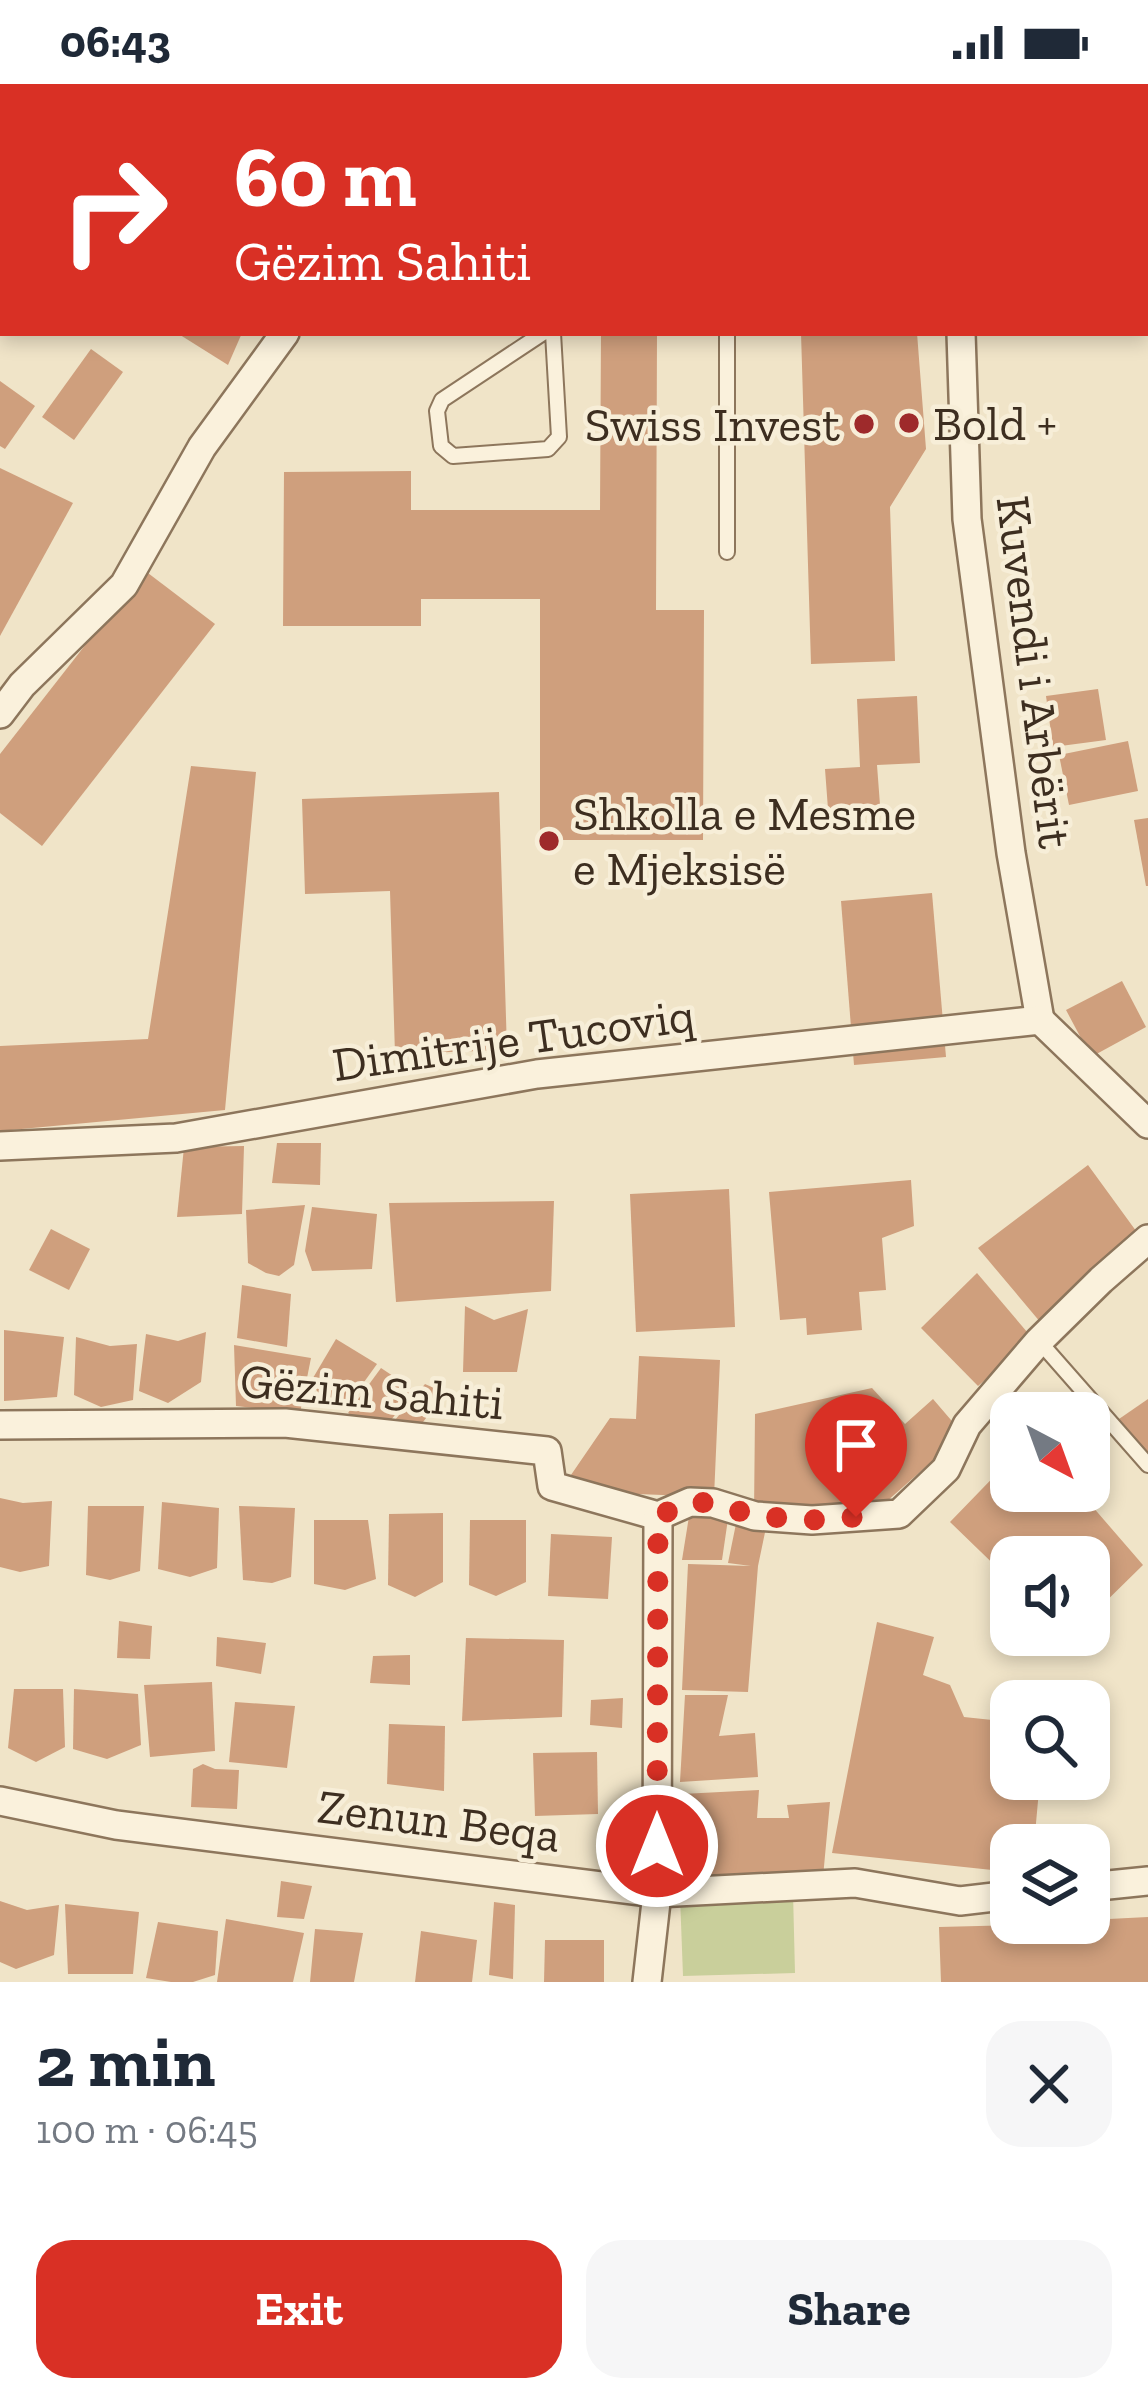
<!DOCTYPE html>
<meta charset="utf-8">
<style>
:root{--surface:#fff;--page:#f6f6f7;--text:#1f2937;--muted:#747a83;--accent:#d93025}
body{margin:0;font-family:"Zilla Slab",serif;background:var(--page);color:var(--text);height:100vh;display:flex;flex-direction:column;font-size:45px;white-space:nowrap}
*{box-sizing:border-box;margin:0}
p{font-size:39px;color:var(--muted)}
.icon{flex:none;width:66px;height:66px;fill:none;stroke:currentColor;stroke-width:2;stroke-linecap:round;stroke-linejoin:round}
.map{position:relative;height:1898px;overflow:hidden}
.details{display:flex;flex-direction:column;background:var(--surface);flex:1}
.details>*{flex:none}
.top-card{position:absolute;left:0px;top:0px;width:1149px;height:252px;box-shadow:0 6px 18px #0003;background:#d93025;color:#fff;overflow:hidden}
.needle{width:78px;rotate:139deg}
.buttons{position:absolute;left:990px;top:1308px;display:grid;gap:24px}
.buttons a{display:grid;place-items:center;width:120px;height:120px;border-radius:24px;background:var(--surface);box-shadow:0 6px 18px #0003;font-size:60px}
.pin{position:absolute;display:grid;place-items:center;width:102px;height:102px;color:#fff;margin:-123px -51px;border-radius:50% 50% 50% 0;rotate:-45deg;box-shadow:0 0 12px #0007}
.pin .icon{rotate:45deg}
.me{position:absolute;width:132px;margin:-66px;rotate:0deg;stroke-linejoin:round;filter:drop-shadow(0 0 9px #0008)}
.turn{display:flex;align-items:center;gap:42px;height:252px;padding:0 36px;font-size:54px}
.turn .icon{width:156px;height:156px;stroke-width:2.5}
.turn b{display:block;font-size:84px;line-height:102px}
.round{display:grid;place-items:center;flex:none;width:126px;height:126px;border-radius:36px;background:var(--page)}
.head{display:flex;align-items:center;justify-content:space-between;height:204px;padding:0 36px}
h1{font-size:72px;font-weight:700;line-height:90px}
.action{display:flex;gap:24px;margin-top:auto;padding:24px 36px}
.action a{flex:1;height:138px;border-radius:36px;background:var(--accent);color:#fff;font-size:48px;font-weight:700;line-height:138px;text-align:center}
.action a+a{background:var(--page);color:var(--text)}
.status{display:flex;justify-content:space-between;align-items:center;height:84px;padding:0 60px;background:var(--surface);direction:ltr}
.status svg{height:33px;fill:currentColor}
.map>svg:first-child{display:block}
.green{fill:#c9cf9b}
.building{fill:#cf9f7d}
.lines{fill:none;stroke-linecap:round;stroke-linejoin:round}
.service-casing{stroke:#8d765c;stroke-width:18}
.minor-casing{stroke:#8d765c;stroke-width:32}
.service{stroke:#faf1dc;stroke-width:14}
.minor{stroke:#faf1dc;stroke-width:27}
.route{stroke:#d93025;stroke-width:21;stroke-dasharray:0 37.8}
.poi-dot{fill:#9e2a2b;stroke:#f7eed8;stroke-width:4.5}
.labels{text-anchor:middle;stroke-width:9;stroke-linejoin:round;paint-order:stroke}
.poi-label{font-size:48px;fill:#3d2e20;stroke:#f7eed8;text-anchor:start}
.street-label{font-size:48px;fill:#3d2e20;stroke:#f7eed8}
</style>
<div class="status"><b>06:43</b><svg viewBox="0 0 49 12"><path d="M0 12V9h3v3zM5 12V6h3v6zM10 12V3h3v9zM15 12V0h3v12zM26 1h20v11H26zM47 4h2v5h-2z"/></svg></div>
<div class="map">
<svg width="1148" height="1898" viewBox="0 0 1148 1898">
<rect width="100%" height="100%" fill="#f0e4c8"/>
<polygon class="green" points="793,1808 795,1889 683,1892 680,1812"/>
<g class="building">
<polygon points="177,249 242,249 228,281"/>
<polygon points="601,249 657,249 656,526 704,526 703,756 540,756 540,515 421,515 421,542 283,542 284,388 411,387 411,426 600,426"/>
<polygon points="801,249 917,249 926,365 890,423 895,577 811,580"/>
<polygon points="91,265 123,288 74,356 42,333"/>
<polygon points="0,297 35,322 5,365 0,362"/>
<polygon points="0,384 73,419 0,552"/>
<polygon points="144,486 215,540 42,762 0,729 0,670"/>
<polygon points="1098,605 1106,656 1053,663 1046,612"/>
<polygon points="917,612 920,679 877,681 880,721 828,725 825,685 860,683 857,615"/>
<polygon points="1128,657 1138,707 1069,721 1059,671"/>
<polygon points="191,682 256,688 225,1026 0,1047 0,962 148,955"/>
<polygon points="499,708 507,966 395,970 390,807 305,810 302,715"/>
<polygon points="1148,734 1148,802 1146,802 1134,736"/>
<polygon points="932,809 946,973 854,981 841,817"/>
<polygon points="1122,897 1146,943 1091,973 1066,926"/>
<polygon points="277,1059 321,1059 320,1101 272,1099"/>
<polygon points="244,1062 242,1130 177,1133 184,1063"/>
<polygon points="1088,1081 1139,1151 1109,1171 1114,1179 1041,1239 978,1164"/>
<polygon points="911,1096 914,1142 882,1154 886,1206 859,1208 862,1246 807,1251 806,1234 780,1236 769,1108"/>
<polygon points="729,1105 735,1243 636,1248 630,1110"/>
<polygon points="554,1117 551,1207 396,1218 389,1119"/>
<polygon points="305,1121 294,1181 279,1192 266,1189 248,1179 246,1126"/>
<polygon points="312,1123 377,1130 372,1185 312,1187 305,1167"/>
<polygon points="51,1145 90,1165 69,1206 29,1186"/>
<polygon points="977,1189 1033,1255 978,1302 921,1244"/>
<polygon points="242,1201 291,1210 287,1263 237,1254"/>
<polygon points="465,1222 494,1236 528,1225 517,1288 463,1288"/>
<polygon points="4,1246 64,1253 57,1313 4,1317"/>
<polygon points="206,1248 201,1298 168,1319 139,1307 146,1250 178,1257"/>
<polygon points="76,1253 110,1262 137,1260 133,1316 101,1323 74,1311"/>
<polygon points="336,1255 377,1280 349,1319 327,1318 310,1299"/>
<polygon points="234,1261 311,1274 300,1329 236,1322"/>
<polygon points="639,1272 720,1276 714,1413 560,1407 610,1334 636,1335"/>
<polygon points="381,1284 414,1306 388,1340 369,1343 348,1329"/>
<polygon points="425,1300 445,1309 420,1342 395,1336"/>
<polygon points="872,1304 905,1340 933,1315 963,1350 869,1433 754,1429 755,1330"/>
<polygon points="1148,1315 1148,1369 1119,1335"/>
<polygon points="1011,1375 1011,1407 1079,1407 1143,1481 1089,1534 1089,1473 1011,1473 1011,1497 950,1438"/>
<polygon points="0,1414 23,1419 52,1417 49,1482 20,1488 0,1483"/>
<polygon points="162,1418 219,1424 217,1484 190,1493 158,1485"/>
<polygon points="691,1420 729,1428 722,1476 682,1476"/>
<polygon points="88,1422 144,1422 140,1487 110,1496 86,1491"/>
<polygon points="239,1422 295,1424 291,1493 272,1499 243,1496"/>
<polygon points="443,1429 443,1498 415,1513 388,1501 389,1430"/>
<polygon points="738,1430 768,1434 758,1482 748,1608 682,1606 688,1480 751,1482 728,1479"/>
<polygon points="314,1436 368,1436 376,1495 345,1506 314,1500"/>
<polygon points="470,1436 526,1436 526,1498 496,1512 469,1501"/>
<polygon points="551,1450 612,1453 608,1515 548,1512"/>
<polygon points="119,1537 152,1542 150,1575 117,1574"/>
<polygon points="877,1538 934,1553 923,1591 950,1601 964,1633 1011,1638 1011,1695 1040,1695 1034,1761 1011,1761 1011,1788 832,1769"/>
<polygon points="217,1553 266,1559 261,1590 216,1582"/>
<polygon points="466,1554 564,1556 562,1633 462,1637"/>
<polygon points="410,1571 410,1601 370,1599 373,1572"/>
<polygon points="212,1598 215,1667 150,1673 144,1601"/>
<polygon points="14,1605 63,1605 65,1663 36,1678 8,1664"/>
<polygon points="74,1605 138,1610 141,1661 107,1675 73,1665"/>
<polygon points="685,1611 728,1611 719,1652 755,1649 758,1693 680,1698"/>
<polygon points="623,1614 622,1644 590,1641 591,1616"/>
<polygon points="235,1618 295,1622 287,1684 229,1678"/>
<polygon points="389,1640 445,1642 444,1707 387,1700"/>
<polygon points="597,1668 598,1730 535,1732 533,1669"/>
<polygon points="203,1680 215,1685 239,1686 237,1725 191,1723 193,1685"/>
<polygon points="759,1706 757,1734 789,1734 787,1721 830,1718 823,1793 680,1799 682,1710"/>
<polygon points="281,1797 312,1802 304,1835 277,1833"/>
<polygon points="0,1817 27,1826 59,1821 54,1871 16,1885 0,1878"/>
<polygon points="494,1818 515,1821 513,1895 489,1891"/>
<polygon points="65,1820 139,1828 133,1890 68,1890"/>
<polygon points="1148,1833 1148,1898 941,1898 939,1843 1089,1839 1089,1836"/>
<polygon points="226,1835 304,1849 293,1898 217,1898"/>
<polygon points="158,1838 218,1847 215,1891 193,1898 171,1898 146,1894"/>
<polygon points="315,1845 363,1849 354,1898 310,1898"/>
<polygon points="421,1847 477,1856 472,1898 415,1898"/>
<polygon points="545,1856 604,1856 604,1898 544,1898"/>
</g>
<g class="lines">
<g class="service-casing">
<g id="service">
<polyline points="543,249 442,316 437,327 441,362 453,372 548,365 559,353 553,249"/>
<polyline points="727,249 727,468"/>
<polyline points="1039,1257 1148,1381"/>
</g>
</g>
<g class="minor-casing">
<g id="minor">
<polyline points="166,0 170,3"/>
<polyline points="959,0 959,3"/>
<polyline points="696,3 696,0"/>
<polyline points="961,249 967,435 1011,769 1040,936"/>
<polyline points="0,630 22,601 124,501 202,363 285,249"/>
<polyline points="1040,936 1148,1040"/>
<polyline points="0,1062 176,1054 537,990 1040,936"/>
<polyline points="0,1341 285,1339 547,1367 552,1402 658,1432 690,1418 713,1419 755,1432 812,1436 899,1430 946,1385 967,1341 1039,1257 1101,1196 1148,1155"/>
<polyline points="0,1717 116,1741 657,1809 855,1799 960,1817 1011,1811"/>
<polyline points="1089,1803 1148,1797"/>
<polyline points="647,1898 657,1809 658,1432"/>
</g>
</g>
<use href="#service" class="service"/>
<use href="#minor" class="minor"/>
</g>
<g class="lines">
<polyline class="route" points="657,1762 658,1432 690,1418 712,1419 755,1432 812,1436 856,1433"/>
</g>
<g class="poi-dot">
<circle cx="909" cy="339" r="12"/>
<circle cx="864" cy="340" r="12"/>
<circle cx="549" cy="757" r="12"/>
</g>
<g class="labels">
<g class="poi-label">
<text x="933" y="356">Bold +</text>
<text x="840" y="357" text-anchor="end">Swiss Invest</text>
<text x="573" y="746">Shkolla e Mesme<tspan x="573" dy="55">e Mjeksisë</tspan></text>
</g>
<g class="street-label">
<text transform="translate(1035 588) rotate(83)" y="17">Kuvendi i Arbërit</text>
<text transform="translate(513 955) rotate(-8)" y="17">Dimitrije Tucoviq</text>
<text transform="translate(372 1307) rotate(5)" y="17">Gëzim Sahiti</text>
<text transform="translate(439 1736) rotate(7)" y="17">Zenun Beqa</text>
</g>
</g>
</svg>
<div class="buttons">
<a><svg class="needle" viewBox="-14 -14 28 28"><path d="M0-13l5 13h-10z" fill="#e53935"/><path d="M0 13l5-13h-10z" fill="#747a83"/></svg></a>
<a><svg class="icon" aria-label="sound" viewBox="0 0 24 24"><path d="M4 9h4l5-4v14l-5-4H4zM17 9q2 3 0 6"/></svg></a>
<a><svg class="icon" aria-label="search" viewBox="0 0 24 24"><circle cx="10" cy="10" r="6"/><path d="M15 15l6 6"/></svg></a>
<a><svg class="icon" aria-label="layers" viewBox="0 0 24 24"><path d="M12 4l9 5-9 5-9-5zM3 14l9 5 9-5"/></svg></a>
</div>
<div class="pin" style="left:856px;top:1433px;background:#d93025"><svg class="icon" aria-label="arrive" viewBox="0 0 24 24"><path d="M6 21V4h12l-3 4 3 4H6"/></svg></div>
<svg class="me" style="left:657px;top:1762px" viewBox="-20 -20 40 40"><circle r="17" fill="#d93025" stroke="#fff" stroke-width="3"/><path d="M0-11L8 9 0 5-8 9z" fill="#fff"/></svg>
<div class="top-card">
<div class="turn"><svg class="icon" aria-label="right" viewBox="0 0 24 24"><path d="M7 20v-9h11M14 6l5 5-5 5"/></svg><div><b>60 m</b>Gëzim Sahiti</div></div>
</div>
</div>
<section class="details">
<div class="head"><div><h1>2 min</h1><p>100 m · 06:45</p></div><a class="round"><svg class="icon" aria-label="close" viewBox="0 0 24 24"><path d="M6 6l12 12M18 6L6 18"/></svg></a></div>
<div class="action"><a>Exit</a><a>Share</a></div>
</section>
